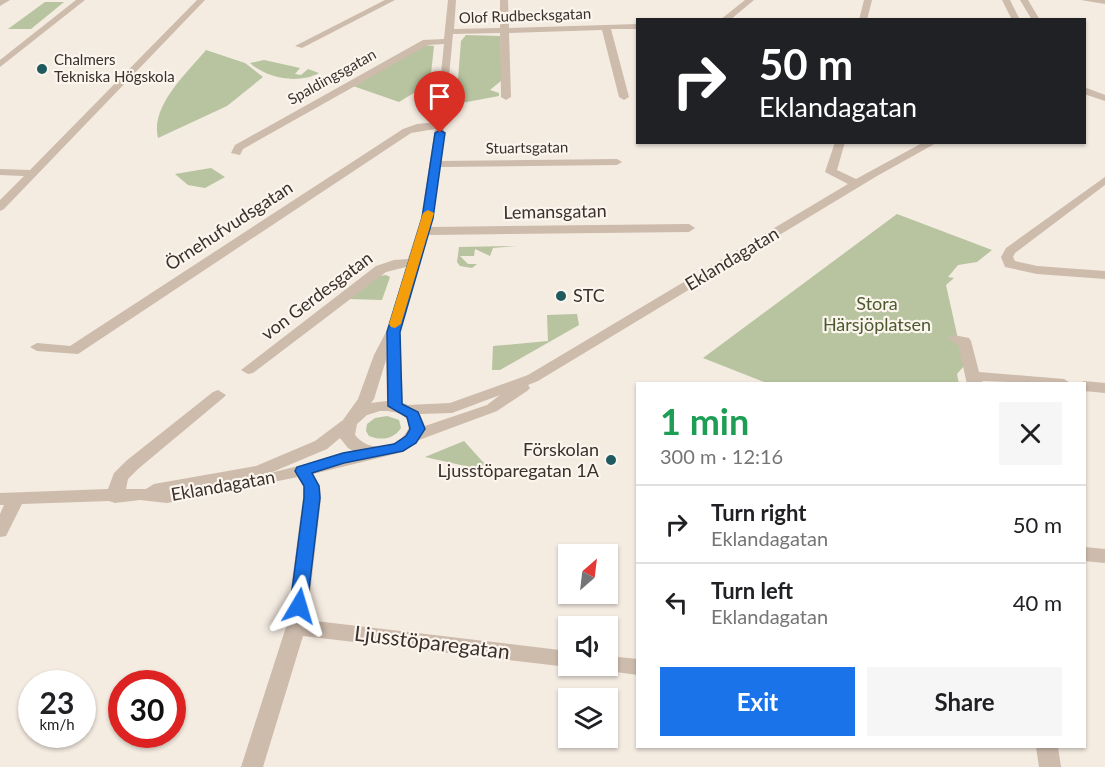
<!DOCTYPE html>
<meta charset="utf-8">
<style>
:root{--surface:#fff;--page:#f6f6f6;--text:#202124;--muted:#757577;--line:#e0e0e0;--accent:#1a73e8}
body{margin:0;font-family:Lato,sans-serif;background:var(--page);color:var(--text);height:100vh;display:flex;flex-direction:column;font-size:22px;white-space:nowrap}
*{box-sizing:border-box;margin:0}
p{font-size:20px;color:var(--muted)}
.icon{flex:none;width:33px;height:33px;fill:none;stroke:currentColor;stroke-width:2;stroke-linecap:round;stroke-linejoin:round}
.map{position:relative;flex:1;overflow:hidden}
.details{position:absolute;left:636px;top:382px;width:450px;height:366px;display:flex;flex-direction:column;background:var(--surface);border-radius:0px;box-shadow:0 2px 4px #0004}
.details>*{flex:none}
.banner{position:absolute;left:636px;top:18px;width:450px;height:126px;border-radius:0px;box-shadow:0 2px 4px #0004;background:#202124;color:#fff;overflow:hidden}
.needle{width:39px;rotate:28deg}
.fabs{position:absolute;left:558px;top:544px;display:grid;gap:12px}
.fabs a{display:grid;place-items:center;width:60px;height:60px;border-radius:0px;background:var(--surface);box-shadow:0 2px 4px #0004;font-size:30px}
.speed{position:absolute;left:18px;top:670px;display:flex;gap:12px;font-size:30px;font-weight:700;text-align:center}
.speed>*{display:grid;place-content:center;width:78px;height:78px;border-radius:50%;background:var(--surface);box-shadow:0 2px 4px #0004;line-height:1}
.speed small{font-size:15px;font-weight:400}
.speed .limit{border:9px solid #d22;background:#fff;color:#111}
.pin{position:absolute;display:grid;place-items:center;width:51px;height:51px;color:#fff;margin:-62px -26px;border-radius:50% 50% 50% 0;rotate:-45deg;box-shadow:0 0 6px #0007}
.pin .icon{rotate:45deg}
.me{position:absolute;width:66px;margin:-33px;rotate:7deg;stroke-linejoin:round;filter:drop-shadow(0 0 4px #0008)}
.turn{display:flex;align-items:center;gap:21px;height:126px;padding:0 24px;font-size:27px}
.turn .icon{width:78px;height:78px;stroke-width:2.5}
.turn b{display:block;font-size:42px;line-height:51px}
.round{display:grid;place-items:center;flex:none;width:63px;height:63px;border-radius:0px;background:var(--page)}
.summary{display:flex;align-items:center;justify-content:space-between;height:102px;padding:0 24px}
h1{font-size:36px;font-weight:700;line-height:45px;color:#1e9e55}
.primary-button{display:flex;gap:12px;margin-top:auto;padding:12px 24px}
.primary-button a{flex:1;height:69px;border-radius:0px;background:var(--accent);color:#fff;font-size:24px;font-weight:700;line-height:69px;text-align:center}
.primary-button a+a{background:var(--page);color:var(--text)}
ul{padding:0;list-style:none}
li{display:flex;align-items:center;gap:18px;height:78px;padding:0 24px;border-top:2px solid var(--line)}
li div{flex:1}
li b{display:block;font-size:22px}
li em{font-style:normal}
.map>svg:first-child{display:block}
.green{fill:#b8c4a0}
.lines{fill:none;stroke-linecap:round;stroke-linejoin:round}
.minor{fill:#cdbbac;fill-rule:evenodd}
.route{fill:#1a73e8;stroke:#114b97;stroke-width:1.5}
.slow{fill:#f59e0b}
.poi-dot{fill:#1f5a5e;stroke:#fbf5ee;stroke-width:2}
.labels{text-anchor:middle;stroke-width:4.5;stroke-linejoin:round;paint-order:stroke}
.far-street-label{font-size:15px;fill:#3b302b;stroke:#fbf5ee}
.far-poi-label{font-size:15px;fill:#3b302b;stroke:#fbf5ee;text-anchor:start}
.street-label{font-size:18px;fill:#3b302b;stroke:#fbf5ee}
.poi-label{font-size:18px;fill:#3b302b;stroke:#fbf5ee;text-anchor:start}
.park-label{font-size:18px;fill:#4a5a2e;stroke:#fbf5ee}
.near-street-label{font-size:21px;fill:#3b302b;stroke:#fbf5ee}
</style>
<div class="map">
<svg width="1105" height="767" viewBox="0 0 1105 767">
<rect width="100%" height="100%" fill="#f4ebe1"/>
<g class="green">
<polygon points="45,2 64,2 31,29 8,29"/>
<polygon points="466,35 500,36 502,80 490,90 499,93 499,96 456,104 461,41"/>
<polygon points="425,45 434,46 430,83 399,102 353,86"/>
<path d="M206,50l39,13 18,14 -36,29 -69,32c-8,-32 29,-65 48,-88z"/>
<path d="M264,60l36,8 -5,6 6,1 7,-6 11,4c-20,11 -52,6 -69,-10z"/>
<polygon points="211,168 225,177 205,188 188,185 175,174"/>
<polygon points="897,214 992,250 977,262 958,265 948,277 954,278 946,285 964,366 957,374 959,384 769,384 703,358"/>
<polygon points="517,246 493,248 490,256 475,249 474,256 460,256 468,264 477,264 472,268 460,266 457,262 459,247"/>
<polygon points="386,275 390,277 382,300 349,299 379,276"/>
<polygon points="577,314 579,325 500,370 492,370 493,346 548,341 547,315"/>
<path d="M387,416l12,4 2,8c-7,11 -20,13 -32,8l-3,-5 1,-7 8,-6z"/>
<polygon points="464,441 492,472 425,457"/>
</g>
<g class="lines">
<g class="minor">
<polygon points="0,0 10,0 0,6"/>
<polygon points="76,0 85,0 0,67 0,60"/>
<polygon points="197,0 205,0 4,209 0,211 0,200 24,176 0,175 0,169 30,170"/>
<polygon points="385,0 395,0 302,48 295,46"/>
<path d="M448,0h8l-2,29 46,-1v-28h8l1,28 129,-4v5h-27l18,68 -5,3 -5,-3 -17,-67 -93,3 2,64 -5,3 -5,-3 -1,-64 -47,1 -12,127 176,-2 5,3 -5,3 -177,2 -10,60 259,-3 6,4 -6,4 -261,3 -28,97 3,71 5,2 42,-2 78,-28 320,-191 -23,-12 10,-30h10l-8,28 19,9 68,-37h14l-61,34 -339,205 -10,4 2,3 -3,3 -30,20 -78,29 -16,12 -90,22 7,12 1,12 -14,122 261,31v15h4l-4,1 -265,-31 -40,131h-22l45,-140 17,-129 1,-12 -6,-9 -131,26 -27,-3 -25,3 -6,-2 -87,3 -16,32 -6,1v-23l4,-9h-4v-12l108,-4 6,-16 12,-12 87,-69 5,-2 8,5 -3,3 -85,71 -10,10 -2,10h20l8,-5 102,-18 59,-25 28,-21 15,-21 16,-44 12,-23 20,-65 -20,5 -133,101 -5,1 -7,-4 135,-104 18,-6 14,-1 13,-41 14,-89 -24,4 -333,221 -41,-3 -7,-4 7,-4 33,3 333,-217 14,-5 19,-2 8,-78 -16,1 -185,104 -3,6 -9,-2 4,-8 188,-105 21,-1zM386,360l1,41 -16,2 3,-4zM500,395l-13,10 -62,21 -5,-12 32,-1zM380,411c13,0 25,1 30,14 -8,23 -39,30 -55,10l2,-11 10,-9zM340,438l8,10 7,4 -85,21 57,-24z"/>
<polygon points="745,0 754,0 730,20 720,20"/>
<polygon points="864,0 872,0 867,20 859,20"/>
<polygon points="1002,0 1010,0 1020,20 1012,20"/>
<polygon points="1020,0 1028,0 1040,20 1032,20"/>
<polygon points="1081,0 1105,0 1105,4"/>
<polygon points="1084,87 1105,95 1105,101 1084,94"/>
<polygon points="1105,177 1105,185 1015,253 1013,257 1015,261 1037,266 1105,271 1105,279 1037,274 1005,267 1001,257 1006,248"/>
<polygon points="954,335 969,338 971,341 979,372 1064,379 1072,384 982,381 983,384 967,384 958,344 947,339"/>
<polygon points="1084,381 1105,383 1105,393 1084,391 1084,384 1078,384"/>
<polygon points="1084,547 1105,549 1105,563 1084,561"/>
<polygon points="608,656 638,659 638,675 601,670 599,666 608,666"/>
<polygon points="1036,747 1058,747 1061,767 1039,767"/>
</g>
</g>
<polygon class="route" points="440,130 445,133 433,218 400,332 402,404 418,412 425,429 416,443 403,451 344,463 312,473 319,486 320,498 307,606 305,611 292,611 290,606 304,498 304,486 295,471 297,467 343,453 394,444 406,436 410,429 407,417 388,406 387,332 422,218 435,133"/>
<polygon class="slow" points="428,210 434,213 401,324 395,328 391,327 389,324 423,213"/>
<g class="poi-dot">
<circle cx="42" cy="69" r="6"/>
<circle cx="561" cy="296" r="6"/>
<circle cx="611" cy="460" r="6"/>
</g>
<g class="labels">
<g class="far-street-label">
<text transform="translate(525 16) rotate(-2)" y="5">Olof Rudbecksgatan</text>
<text transform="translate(332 77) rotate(-29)" y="5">Spaldingsgatan</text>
<text transform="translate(527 148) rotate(-1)" y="5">Stuartsgatan</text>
</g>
<g class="far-poi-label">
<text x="54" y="65">Chalmers<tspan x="54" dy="17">Tekniska Högskola</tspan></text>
</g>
<g class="street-label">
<text transform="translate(555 212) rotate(-1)" y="6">Lemansgatan</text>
<text transform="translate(229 226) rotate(-33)" y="6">Örnehufvudsgatan</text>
<text transform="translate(732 259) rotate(-31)" y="6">Eklandagatan</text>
<text transform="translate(317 296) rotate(-37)" y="6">von Gerdesgatan</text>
<text transform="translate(223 486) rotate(-10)" y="6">Eklandagatan</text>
</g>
<g class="poi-label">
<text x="573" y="302">STC</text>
<text x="599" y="456" text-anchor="end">Förskolan<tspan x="599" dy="21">Ljusstöparegatan 1A</tspan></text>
</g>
<g class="park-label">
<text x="877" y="310">Stora<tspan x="877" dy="21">Härsjöplatsen</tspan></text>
</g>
<g class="near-street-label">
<text transform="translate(432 643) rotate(7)" y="7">Ljusstöparegatan</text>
</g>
</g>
</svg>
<div class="fabs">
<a><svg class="needle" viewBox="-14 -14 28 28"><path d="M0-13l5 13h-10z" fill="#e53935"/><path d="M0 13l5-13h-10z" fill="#757577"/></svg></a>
<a><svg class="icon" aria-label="sound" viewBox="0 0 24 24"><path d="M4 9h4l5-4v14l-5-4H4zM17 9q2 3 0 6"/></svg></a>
<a><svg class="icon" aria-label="layers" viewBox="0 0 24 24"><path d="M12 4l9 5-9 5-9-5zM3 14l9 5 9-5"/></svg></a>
</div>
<div class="speed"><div>23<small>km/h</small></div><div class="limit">30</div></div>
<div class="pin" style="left:440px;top:133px;background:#d93025"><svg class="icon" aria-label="arrive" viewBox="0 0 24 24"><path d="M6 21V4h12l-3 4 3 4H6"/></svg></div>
<svg class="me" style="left:299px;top:606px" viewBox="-20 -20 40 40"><path d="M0-17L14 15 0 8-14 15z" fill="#1a73e8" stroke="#fff" stroke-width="4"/></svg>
<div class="banner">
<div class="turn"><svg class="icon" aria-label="right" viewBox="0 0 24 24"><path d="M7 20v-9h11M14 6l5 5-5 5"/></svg><div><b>50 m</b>Eklandagatan</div></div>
</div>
<section class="details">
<div class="summary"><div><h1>1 min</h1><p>300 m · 12:16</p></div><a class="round"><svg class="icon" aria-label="close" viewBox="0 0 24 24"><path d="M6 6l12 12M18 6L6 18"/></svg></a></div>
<ul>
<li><svg class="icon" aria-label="right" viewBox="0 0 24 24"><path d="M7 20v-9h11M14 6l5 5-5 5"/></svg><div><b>Turn right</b><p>Eklandagatan</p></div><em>50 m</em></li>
<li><svg class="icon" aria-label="left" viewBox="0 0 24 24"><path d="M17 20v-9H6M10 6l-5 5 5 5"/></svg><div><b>Turn left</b><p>Eklandagatan</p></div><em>40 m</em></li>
</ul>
<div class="primary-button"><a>Exit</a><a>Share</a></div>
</section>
</div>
